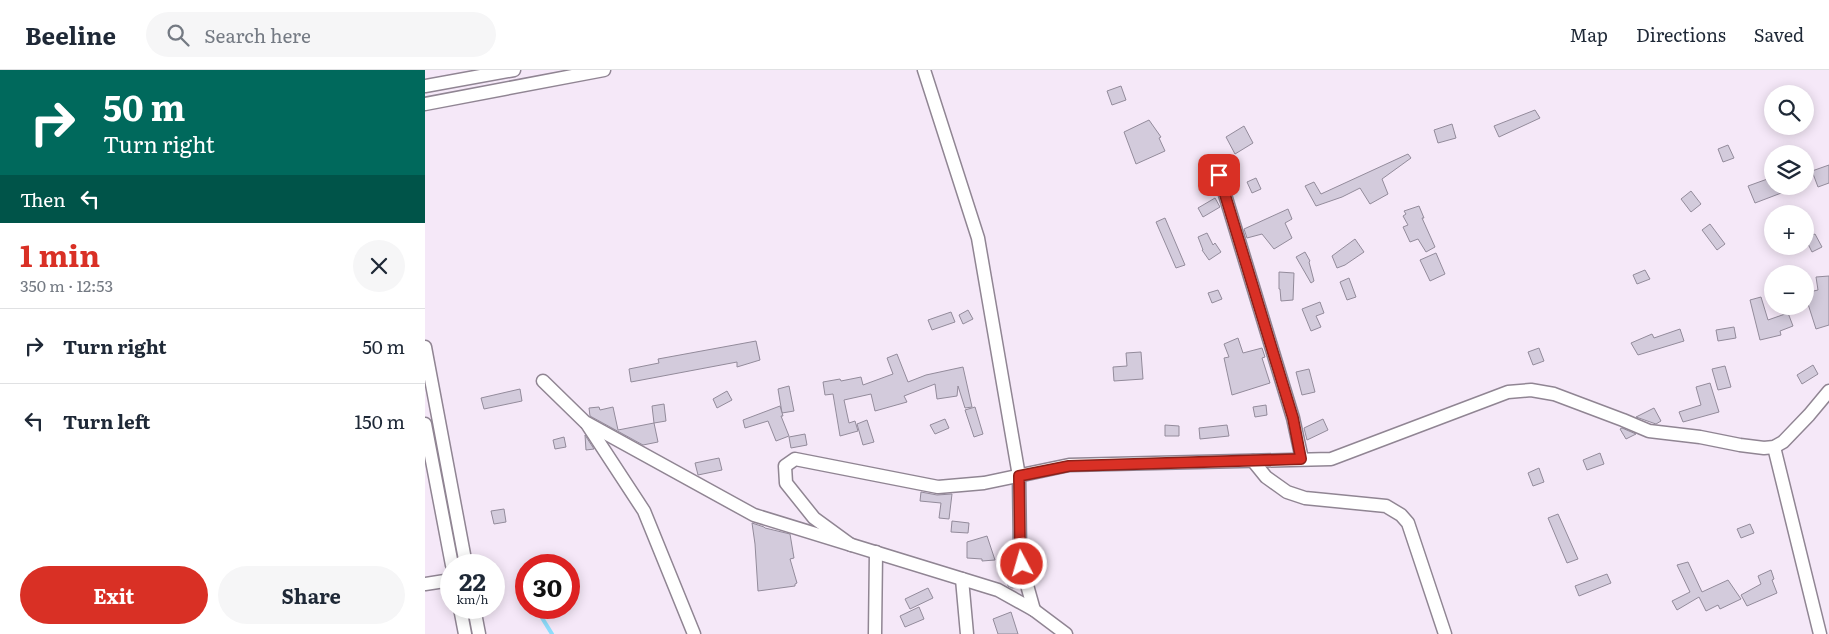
<!DOCTYPE html>
<meta charset="utf-8">
<style>
:root{--surface:#fff;--page:#f6f6f7;--text:#1f2937;--muted:#747a83;--line:#e0e1e3;--accent:#d93025}
body{margin:0;font-family:Literata,serif;background:var(--page);color:var(--text);height:100vh;display:flex;flex-direction:column;font-size:19px;white-space:nowrap}
*{box-sizing:border-box;margin:0}
p{font-size:16px;color:var(--muted)}
.icon{flex:none;width:28px;height:28px;fill:none;stroke:currentColor;stroke-width:2;stroke-linecap:round;stroke-linejoin:round}
.map{position:relative;flex:1;overflow:hidden}
.side{display:flex;flex-direction:column;background:var(--surface);width:425px}
.side>*{flex:none}
.banner{background:#00695c;color:#fff;overflow:hidden}
.controls{position:absolute;left:1339px;top:15px;display:grid;gap:10px}
.controls a{display:grid;place-items:center;width:50px;height:50px;border-radius:50%;background:var(--surface);box-shadow:0 2px 12px #0003;font-size:25px}
.speed{position:absolute;left:15px;top:484px;display:flex;gap:10px;font-size:25px;font-weight:700;text-align:center}
.speed>*{display:grid;place-content:center;width:65px;height:65px;border-radius:50%;background:var(--surface);box-shadow:0 2px 12px #0003;line-height:1}
.speed small{font-size:12px;font-weight:400}
.speed .limit{border:8px solid #d22;background:#fff;color:#111}
.pin{position:absolute;display:grid;place-items:center;width:42px;height:42px;color:#fff;margin:-21px;border-radius:10px;box-shadow:0 2px 8px #0006}
.me{position:absolute;width:55px;margin:-28px;rotate:354deg;stroke-linejoin:round;filter:drop-shadow(0 0 4px #0008)}
.turn{display:flex;align-items:center;gap:18px;height:105px;padding:0 20px;font-size:22px}
.turn .icon{width:65px;height:65px;stroke-width:2.5}
.turn b{display:block;font-size:35px;line-height:42px}
.then{display:flex;align-items:center;height:48px;padding:0 20px;background:#0003;gap:10px;font-size:19px}
.round{display:grid;place-items:center;flex:none;width:52px;height:52px;border-radius:26px;background:var(--page)}
.summary{display:flex;align-items:center;justify-content:space-between;height:85px;padding:0 20px}
h1{font-size:30px;font-weight:700;line-height:38px;color:var(--accent)}
.cta{display:flex;gap:10px;margin-top:auto;padding:10px 20px}
.cta a{flex:1;height:58px;border-radius:30px;background:var(--accent);color:#fff;font-size:20px;font-weight:700;line-height:58px;text-align:center}
.cta a+a{background:var(--page);color:var(--text)}
ul{padding:0;list-style:none}
li{display:flex;align-items:center;gap:15px;height:75px;padding:0 20px;border-top:1px solid var(--line)}
li div{flex:1}
li b{display:block;font-size:19px}
li em{font-style:normal}
header{display:flex;align-items:center;gap:30px;box-sizing:border-box;height:70px;padding:0 25px;background:var(--surface);border-bottom:1px solid var(--line)}
header strong{font-size:24px}
nav{display:flex;gap:28px;margin-inline-start:auto;font-size:18px}
.search{width:350px;height:45px;background:var(--page);display:flex;align-items:center;gap:12px;box-sizing:border-box;padding:0 18px;border-radius:28px;color:var(--muted);font-size:19px}
main{display:flex;flex:1;min-height:0}
.map>svg:first-child{display:block}
.lines{fill:none;stroke-linecap:round;stroke-linejoin:round}
.stream{stroke:#8fdefd;stroke-width:4}
.building{fill:#d3cbdc;stroke:#938b9b}
.minor-casing{stroke:#908593;stroke-width:15}
.minor{stroke:#fff;stroke-width:12}
.route-casing{stroke:#8d1f18;stroke-width:12}
.route{stroke:#d93025;stroke-width:9}
</style>
<header>
<strong>Beeline</strong>
<div class="search"><svg class="icon" aria-label="search" viewBox="0 0 24 24"><circle cx="10" cy="10" r="6"/><path d="M15 15l6 6"/></svg>Search here</div>
<nav><a>Map</a><a>Directions</a><a>Saved</a></nav>
</header>
<main>
<section class="side">
<div class="banner">
<div class="turn"><svg class="icon" aria-label="right" viewBox="0 0 24 24"><path d="M7 20v-9h11M14 6l5 5-5 5"/></svg><div><b>50 m</b>Turn right</div></div>
<div class="then">Then<svg class="icon" aria-label="left" viewBox="0 0 24 24"><path d="M17 20v-9H6M10 6l-5 5 5 5"/></svg></div>
</div>
<div class="summary"><div><h1>1 min</h1><p>350 m · 12:53</p></div><a class="round"><svg class="icon" aria-label="close" viewBox="0 0 24 24"><path d="M6 6l12 12M18 6L6 18"/></svg></a></div>
<ul>
<li><svg class="icon" aria-label="right" viewBox="0 0 24 24"><path d="M7 20v-9h11M14 6l5 5-5 5"/></svg><div><b>Turn right</b></div><em>50 m</em></li>
<li><svg class="icon" aria-label="left" viewBox="0 0 24 24"><path d="M17 20v-9H6M10 6l-5 5 5 5"/></svg><div><b>Turn left</b></div><em>150 m</em></li>
</ul>
<div class="cta"><a>Exit</a><a>Share</a></div>
</section>
<div class="map">
<svg width="1404" height="564" viewBox="0 0 1404 564">
<rect width="100%" height="100%" fill="#f5e8f8"/>
<g class="lines">
<g class="stream">
<polyline points="99,519 101,522"/>
<polyline points="111,538 127,564"/>
</g>
</g>
<g class="building">
<polygon points="696,16 701,30 687,35 682,21"/>
<polygon points="1110,40 1115,48 1074,67 1069,56"/>
<polygon points="724,50 736,67 734,68 740,81 711,94 699,62"/>
<polygon points="1027,54 1031,68 1013,73 1009,60"/>
<polygon points="819,56 828,73 810,84 801,67"/>
<polygon points="1303,75 1309,88 1298,92 1293,79"/>
<polygon points="983,84 986,88 957,109 963,124 945,134 935,118 917,127 891,136 880,116 889,112 896,124"/>
<polygon points="1404,95 1404,113 1393,117 1387,101"/>
<polygon points="1348,107 1348,116 1372,117 1330,133 1323,116"/>
<polygon points="831,108 836,119 827,123 822,112"/>
<polygon points="1266,121 1276,134 1266,142 1256,129"/>
<polygon points="790,128 795,137 778,147 773,138"/>
<polygon points="994,136 999,148 997,148 1010,177 1001,182 993,169 985,172 978,157 983,155 978,146 981,144 979,141"/>
<polygon points="863,139 867,149 860,153 867,168 849,179 837,164 822,168 819,159"/>
<polygon points="740,148 760,195 751,198 731,152"/>
<polygon points="1285,154 1300,174 1292,180 1277,160"/>
<polygon points="782,163 788,175 790,173 796,182 784,190 777,180 778,180 773,167"/>
<polygon points="1390,164 1397,177 1387,182 1380,168"/>
<polygon points="930,169 939,182 920,195 912,198 907,186"/>
<polygon points="880,182 885,191 884,192 889,211 886,213 871,187"/>
<polygon points="1011,183 1020,204 1005,211 995,190"/>
<polygon points="1220,200 1225,209 1212,214 1208,205"/>
<polygon points="854,202 869,203 868,230 856,231 855,219 854,219"/>
<polygon points="1404,206 1404,255 1391,259 1383,234 1380,235 1380,223 1393,220 1391,207"/>
<polygon points="924,208 931,227 922,230 915,212"/>
<polygon points="793,220 797,229 787,233 783,223"/>
<polygon points="1336,227 1343,250 1363,243 1368,256 1355,261 1356,265 1335,270 1325,230"/>
<polygon points="895,232 899,243 891,246 896,257 886,261 877,239"/>
<polygon points="543,240 548,249 538,254 534,245"/>
<polygon points="526,242 530,252 507,260 503,250"/>
<polygon points="1309,257 1311,268 1293,271 1291,260"/>
<polygon points="1255,259 1259,271 1213,285 1206,273 1227,264 1229,268"/>
<polygon points="813,268 818,283 837,278 840,287 837,288 845,313 807,325 799,288 804,287 799,274"/>
<polygon points="331,271 335,290 312,297 312,292 206,312 204,299 234,293 233,289"/>
<polygon points="1114,278 1119,291 1108,295 1103,282"/>
<polygon points="716,282 718,309 689,311 688,297 702,296 701,283"/>
<polygon points="472,284 483,312 501,305 538,297 547,337 540,338 533,316 532,326 512,329 510,314 479,326 482,332 450,341 446,324 419,330 424,353 430,351 433,361 415,366 408,324 400,325 398,312 415,309 416,311 436,307 438,315 468,304 462,288"/>
<polygon points="1388,295 1393,304 1377,314 1372,305"/>
<polygon points="1300,296 1306,317 1293,320 1287,299"/>
<polygon points="884,299 890,322 877,325 871,302"/>
<polygon points="1285,313 1294,342 1258,352 1254,342 1276,335 1271,317"/>
<polygon points="364,316 369,341 357,343 353,319"/>
<polygon points="95,319 97,331 59,339 56,328"/>
<polygon points="302,321 307,330 292,338 288,329"/>
<polygon points="239,334 241,351 229,353 227,336"/>
<polygon points="841,335 842,345 830,347 828,337"/>
<polygon points="355,336 358,346 356,346 364,366 351,371 343,351 320,358 318,350"/>
<polygon points="174,337 175,340 188,337 193,360 229,353 233,372 218,375 165,346 164,338"/>
<polygon points="550,337 558,364 549,367 540,340"/>
<polygon points="1229,338 1236,351 1231,354 1211,347"/>
<polygon points="520,349 524,358 510,364 505,355"/>
<polygon points="898,349 903,360 882,370 879,358"/>
<polygon points="442,350 449,372 438,375 432,354"/>
<polygon points="740,355 754,356 754,366 740,366"/>
<polygon points="802,355 804,366 775,369 774,358"/>
<polygon points="1197,358 1211,364 1201,369 1195,359"/>
<polygon points="380,364 382,375 366,378 364,367"/>
<polygon points="160,365 169,379 161,380"/>
<polygon points="139,367 141,377 130,379 128,370"/>
<polygon points="1175,383 1179,394 1162,400 1158,390"/>
<polygon points="294,388 297,400 273,405 270,393"/>
<polygon points="1114,398 1119,412 1108,416 1103,403"/>
<polygon points="496,422 512,425 527,424 524,449 514,448 516,433 495,431"/>
<polygon points="79,439 81,452 69,454 66,441"/>
<polygon points="1133,444 1153,489 1142,493 1123,448"/>
<polygon points="527,451 544,453 543,463 526,462"/>
<polygon points="327,453 339,457 340,458 365,464 369,488 365,489 372,513 370,514 370,516 333,521 330,474"/>
<polygon points="1325,454 1329,463 1316,468 1312,459"/>
<polygon points="562,466 570,490 557,491 557,489 542,488 542,472"/>
<polygon points="1263,492 1277,522 1303,510 1316,529 1295,539 1293,535 1281,541 1274,527 1252,540 1247,531 1265,522 1252,495"/>
<polygon points="1346,500 1349,509 1347,510 1352,523 1322,536 1316,525 1336,514 1333,506"/>
<polygon points="1182,504 1186,513 1154,526 1150,516"/>
<polygon points="591,505 593,517 587,518 583,516 581,507"/>
<polygon points="503,518 508,528 485,539 480,529"/>
<polygon points="494,537 499,549 480,557 475,546"/>
<polygon points="586,542 593,564 573,564 568,549"/>
</g>
<g class="lines">
<g class="minor-casing">
<g id="minor">
<polyline points="499,0 553,168 594,406 595,479 600,508 609,540"/>
<polyline points="0,16 89,0"/>
<polyline points="0,34 179,0"/>
<polyline points="794,105 868,348 877,389"/>
<polyline points="0,277 41,495"/>
<polyline points="118,311 160,352 329,445 573,520 609,540 641,564"/>
<polyline points="0,354 27,495"/>
<polyline points="162,354 219,441 269,564"/>
<polyline points="1349,377 1395,564"/>
<polyline points="828,391 841,407 862,422 880,428 961,436 976,445 983,453 1020,564"/>
<polyline points="426,475 389,448 361,413 360,396 370,389 513,417 559,413 644,395 906,389 1083,322 1106,320 1129,324 1198,350 1224,361 1275,367 1315,375 1339,378 1349,377 1358,372 1384,345 1404,321"/>
<polyline points="537,509 542,564"/>
<polyline points="0,514 26,510"/>
<polyline points="35,538 40,564"/>
<polyline points="49,538 54,564"/>
<polyline points="450,564 451,482"/>
</g>
</g>
<use href="#minor" class="minor"/>
</g>
<g class="lines">
<g class="route-casing">
<polyline id="route" points="597,494 595,479 594,406 644,396 876,389 868,348 794,105"/>
</g>
<use href="#route" class="route"/>
</g>
</svg>
<div class="controls">
<a><svg class="icon" aria-label="search" viewBox="0 0 24 24"><circle cx="10" cy="10" r="6"/><path d="M15 15l6 6"/></svg></a>
<a><svg class="icon" aria-label="layers" viewBox="0 0 24 24"><path d="M12 4l9 5-9 5-9-5zM3 14l9 5 9-5"/></svg></a>
<a>+</a>
<a>−</a>
</div>
<div class="speed"><div>22<small>km/h</small></div><div class="limit">30</div></div>
<div class="pin" style="left:794px;top:105px;background:#d93025"><svg class="icon" aria-label="arrive" viewBox="0 0 24 24"><path d="M6 21V4h12l-3 4 3 4H6"/></svg></div>
<svg class="me" style="left:597px;top:494px" viewBox="-20 -20 40 40"><circle r="17" fill="#d93025" stroke="#fff" stroke-width="3"/><path d="M0-11L8 9 0 5-8 9z" fill="#fff"/></svg>
</div>
</main>
